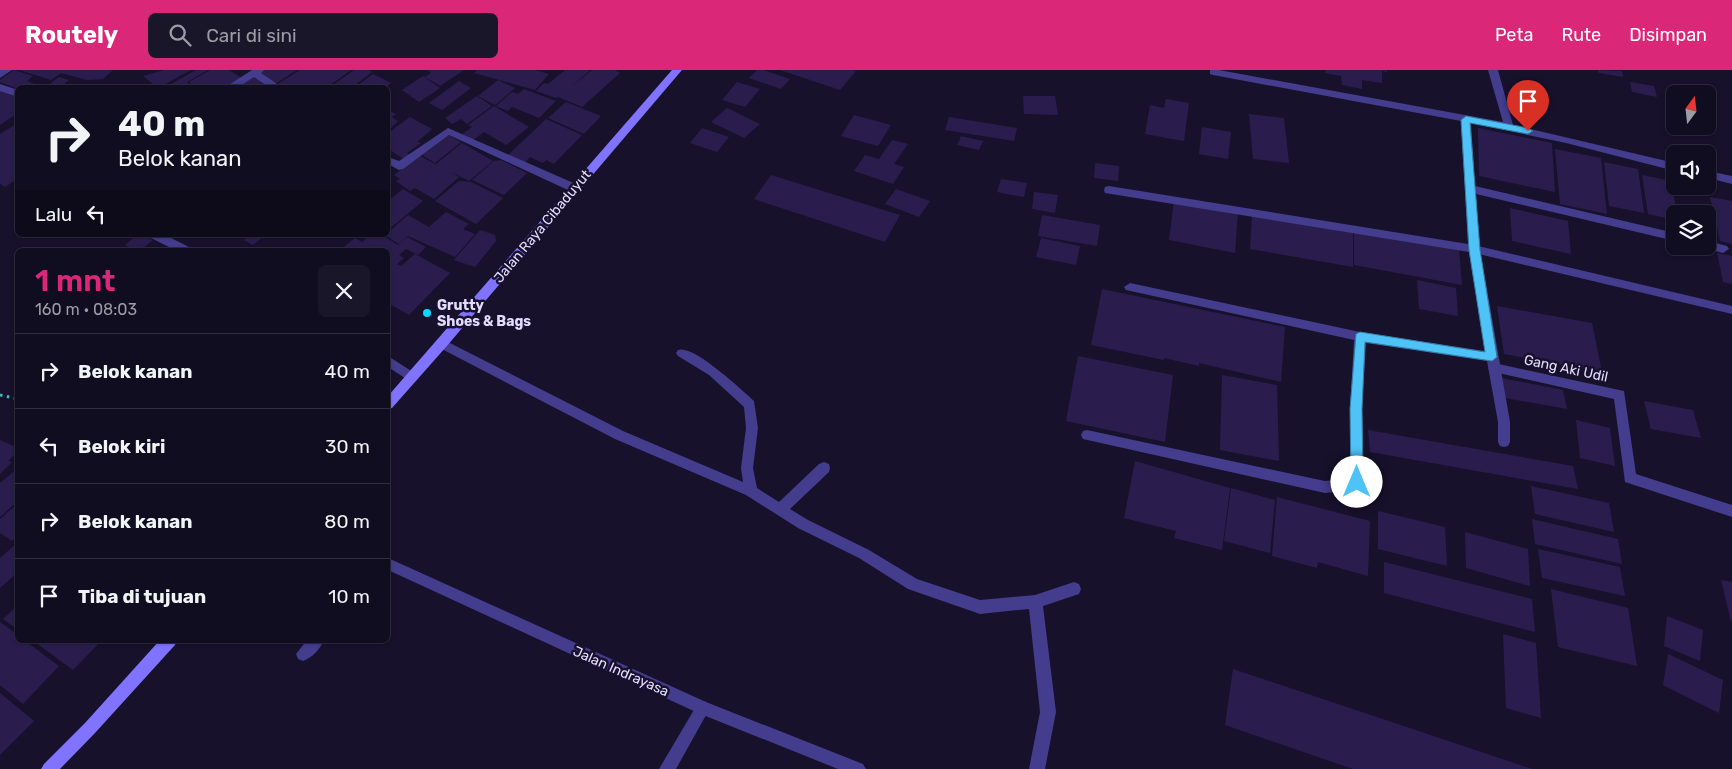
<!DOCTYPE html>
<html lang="id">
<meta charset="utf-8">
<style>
:root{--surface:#110d21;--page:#1a162a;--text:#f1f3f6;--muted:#9c9ca5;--line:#302d3f;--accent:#db2777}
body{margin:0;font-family:Rubik,sans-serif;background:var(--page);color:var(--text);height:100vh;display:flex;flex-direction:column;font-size:19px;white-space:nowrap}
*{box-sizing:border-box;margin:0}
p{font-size:16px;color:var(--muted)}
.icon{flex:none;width:28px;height:28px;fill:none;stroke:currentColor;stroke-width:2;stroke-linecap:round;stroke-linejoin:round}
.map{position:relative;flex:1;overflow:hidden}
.panel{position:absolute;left:15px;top:178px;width:375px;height:395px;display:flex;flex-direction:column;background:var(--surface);border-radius:8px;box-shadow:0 1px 4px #0004,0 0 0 1px var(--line)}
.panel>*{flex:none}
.hud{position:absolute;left:15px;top:15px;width:375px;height:152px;border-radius:8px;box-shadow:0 1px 4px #0004,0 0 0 1px var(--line);background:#110d21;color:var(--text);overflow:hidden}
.needle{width:32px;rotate:15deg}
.controls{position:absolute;left:1666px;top:15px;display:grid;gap:10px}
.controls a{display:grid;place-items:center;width:50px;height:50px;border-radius:8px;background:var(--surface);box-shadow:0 1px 4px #0004,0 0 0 1px var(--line);font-size:25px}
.pin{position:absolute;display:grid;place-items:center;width:42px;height:42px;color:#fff;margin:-51px -21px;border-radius:50% 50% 50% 0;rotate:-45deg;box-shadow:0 0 5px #0007}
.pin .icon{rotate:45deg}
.me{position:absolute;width:55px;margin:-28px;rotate:0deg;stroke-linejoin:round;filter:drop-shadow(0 0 4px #0008)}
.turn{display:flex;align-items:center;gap:18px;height:105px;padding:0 20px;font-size:22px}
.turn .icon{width:65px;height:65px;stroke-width:2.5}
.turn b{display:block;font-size:35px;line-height:42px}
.then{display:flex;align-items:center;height:48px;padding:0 20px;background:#0003;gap:10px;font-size:19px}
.round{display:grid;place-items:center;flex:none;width:52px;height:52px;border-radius:8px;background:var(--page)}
.headline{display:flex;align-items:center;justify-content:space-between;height:85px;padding:0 20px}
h1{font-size:30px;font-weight:600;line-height:38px;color:var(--accent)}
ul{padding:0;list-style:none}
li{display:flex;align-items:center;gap:15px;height:75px;padding:0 20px;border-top:1px solid var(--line)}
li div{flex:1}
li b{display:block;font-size:19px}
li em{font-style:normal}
header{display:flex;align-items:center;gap:30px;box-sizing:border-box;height:70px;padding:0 25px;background:var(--accent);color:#fff}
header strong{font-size:24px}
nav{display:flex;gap:28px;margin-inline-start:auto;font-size:18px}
.search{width:350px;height:45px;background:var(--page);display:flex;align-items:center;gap:12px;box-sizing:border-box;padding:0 18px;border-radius:8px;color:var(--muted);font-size:19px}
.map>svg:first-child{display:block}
.building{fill:#2a1d4e}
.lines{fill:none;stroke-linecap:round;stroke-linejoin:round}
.path{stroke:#30c0c0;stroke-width:3;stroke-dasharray:2.5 4.5;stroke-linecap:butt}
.service{fill:#443c8c;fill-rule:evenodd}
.minor{fill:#443c8c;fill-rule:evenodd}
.tertiary{fill:#443c8c;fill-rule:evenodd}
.secondary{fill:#7f73ff;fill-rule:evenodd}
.route{fill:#4fc3f7;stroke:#337fa1}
.poi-dot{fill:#08d7ff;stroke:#17112c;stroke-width:2}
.labels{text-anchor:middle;stroke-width:5;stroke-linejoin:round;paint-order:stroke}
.street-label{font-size:14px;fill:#e3dcff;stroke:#17112c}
.poi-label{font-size:14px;font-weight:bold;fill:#e3dcff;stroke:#17112c;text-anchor:start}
</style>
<header>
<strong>Routely</strong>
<div class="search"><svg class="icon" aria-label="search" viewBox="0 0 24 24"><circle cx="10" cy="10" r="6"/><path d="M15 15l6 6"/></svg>Cari di sini</div>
<nav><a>Peta</a><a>Rute</a><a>Disimpan</a></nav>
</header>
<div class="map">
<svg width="1732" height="699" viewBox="0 0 1732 699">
<rect width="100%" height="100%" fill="#17112c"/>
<g class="building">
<polygon points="14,0 33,6 27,11 44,18 18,19 0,12 0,10"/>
<polygon points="19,0 113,0 103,9 87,10 61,3 51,10"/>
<polygon points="164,0 191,0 158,18 143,6"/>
<polygon points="196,0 208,0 187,12 194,18 164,18"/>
<polygon points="210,0 229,0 243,9 227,18 196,18 189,12"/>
<polygon points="260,0 297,0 275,14 257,2"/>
<polygon points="300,0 351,0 326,18 280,18 276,15"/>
<polygon points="354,0 369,0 372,2 351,18 329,18"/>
<polygon points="427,0 464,0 440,16 425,7 431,3"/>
<polygon points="477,0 535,0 549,4 535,20 474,3"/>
<polygon points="565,0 590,0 571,17 592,0 615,0 620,3 582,37 558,27 556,28 536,21 544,13 548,14"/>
<polygon points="757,0 763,0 790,9 781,19 749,8"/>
<polygon points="780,0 853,0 856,1 840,20"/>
<polygon points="1326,0 1387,0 1387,2 1382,1 1382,13 1362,10 1362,19 1342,15 1341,6 1325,3"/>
<polygon points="1598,0 1622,1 1623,7 1599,3"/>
<polygon points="373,4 391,13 385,18 354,18"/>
<polygon points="253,5 269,18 231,18"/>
<polygon points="423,6 440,18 419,32 402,20"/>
<polygon points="59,7 69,10 59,18 45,18"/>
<polygon points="498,10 515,18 495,35 478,26"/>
<polygon points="459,11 471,18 442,40 429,33"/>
<polygon points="737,12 760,19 745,37 722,30"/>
<polygon points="1630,12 1654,16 1657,27 1632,22"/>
<polygon points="0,18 18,25 18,43 0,55"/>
<polygon points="524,19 556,31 539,48 512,37 508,41 496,36 512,22 518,24"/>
<polygon points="477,26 492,36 467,54 461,49 452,54 445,48"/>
<polygon points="1023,26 1055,26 1058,45 1024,44"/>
<polygon points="1166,29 1189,33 1184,71 1145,64 1150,35 1164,38"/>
<polygon points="566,32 601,46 584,64 548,48"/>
<polygon points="494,36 529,57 506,75 484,62 473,70 462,64 472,57 468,55"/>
<polygon points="727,38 760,54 744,68 711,52"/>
<polygon points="388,40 396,44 392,47 398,51 388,61"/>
<polygon points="1249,44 1284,48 1289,93 1253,89"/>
<polygon points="854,45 891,55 878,76 841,66"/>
<polygon points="410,47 432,59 417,72 421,73 407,83 410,85 404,89 388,79 388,63"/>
<polygon points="949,47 1017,58 1014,71 945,60"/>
<polygon points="546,49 582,65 554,94 546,90 543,93 530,87 525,93 507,86"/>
<polygon points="18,53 18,108 5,117 0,114 0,64"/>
<polygon points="1202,57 1231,62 1228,89 1199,84"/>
<polygon points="702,58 729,67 717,82 690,73"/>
<polygon points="1478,58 1552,73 1555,122 1479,106"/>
<polygon points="449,65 461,72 435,93 422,85"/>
<polygon points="961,66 983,71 979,80 957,75"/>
<polygon points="892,70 908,74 894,94 904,97 893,114 854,101 865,85 879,89"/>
<polygon points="462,73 493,91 469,111 451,102 459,107 434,129 415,118 410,121 396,111 400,109 394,105 420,86 437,95 436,94"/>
<polygon points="1555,79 1601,88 1607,144 1560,134"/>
<polygon points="501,90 527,103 504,125 472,110 494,91"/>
<polygon points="1604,92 1638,99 1644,143 1609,136"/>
<polygon points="1095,93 1119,96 1118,111 1094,108"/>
<polygon points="771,105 900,145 885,172 754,129"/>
<polygon points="1642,105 1671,111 1677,144 1675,144 1675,150 1648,144"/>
<polygon points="1001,109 1027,113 1024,127 997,122"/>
<polygon points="459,111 471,112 503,128 476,154 435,131"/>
<polygon points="403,119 423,131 388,160 388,131"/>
<polygon points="896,119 930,131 919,147 885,134"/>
<polygon points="1034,122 1058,125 1055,143 1032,139"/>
<polygon points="1710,127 1732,131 1732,174 1720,171"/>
<polygon points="1174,131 1238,143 1235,183 1169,170"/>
<polygon points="1510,138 1568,151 1571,184 1512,171"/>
<polygon points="446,142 469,154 463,159 475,164 455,187 408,166 411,163 399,174 385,165 408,145 429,157"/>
<polygon points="1252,144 1353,162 1353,197 1250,179"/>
<polygon points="1042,145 1100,155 1097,176 1038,166"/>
<polygon points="480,160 495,165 496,171 475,197 454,190"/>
<polygon points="1354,160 1459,180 1462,215 1354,195"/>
<polygon points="137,165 142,165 153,170 141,180 135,180 125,175"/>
<polygon points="250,165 265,165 253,175 244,170"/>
<polygon points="367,165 382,165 398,175 407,167 426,177 418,185 406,179 399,185 404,188 397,194 401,196 415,184 450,203 409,245 388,233 388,180 340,180 355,168 362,172 369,166"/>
<polygon points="1041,168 1080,176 1076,195 1036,187"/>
<polygon points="1717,183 1732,186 1732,214 1723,212"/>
<polygon points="1417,210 1456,218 1458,246 1419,239"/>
<polygon points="1102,219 1285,257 1281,312 1199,293 1199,296 1164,288 1164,290 1091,275"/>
<polygon points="1497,236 1592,253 1602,302 1504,284"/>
<polygon points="1078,286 1173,305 1165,372 1066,351"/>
<polygon points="1222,305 1277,315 1279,391 1220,380"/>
<polygon points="1502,308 1563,320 1567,339 1505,328"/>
<polygon points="1644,331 1693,340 1701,368 1651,359"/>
<polygon points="1576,350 1610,358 1615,396 1580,388"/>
<polygon points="1368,360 1573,396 1578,419 1370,382"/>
<polygon points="0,370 18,378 18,381 8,391 12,392 0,404"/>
<polygon points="1135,391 1230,418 1222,480 1174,468 1176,461 1124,448"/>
<polygon points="18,398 18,431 0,447 0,413"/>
<polygon points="1531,416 1609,433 1614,462 1535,444"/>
<polygon points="1231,418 1275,430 1270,483 1224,471"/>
<polygon points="1277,427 1370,451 1368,506 1318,492 1317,498 1272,486"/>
<polygon points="18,433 18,465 12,471 0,463 0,449"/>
<polygon points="1378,441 1445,457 1447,496 1378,479"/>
<polygon points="1532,449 1618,469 1622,494 1535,474"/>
<polygon points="1465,462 1528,479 1530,516 1466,498"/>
<polygon points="18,472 18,502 0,518 0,488"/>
<polygon points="1538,479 1620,497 1625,526 1542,508"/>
<polygon points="1384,492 1532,529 1535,562 1384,523"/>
<polygon points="1721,510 1732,512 1732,551 1731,551"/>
<polygon points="1551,519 1628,538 1637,596 1558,577"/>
<polygon points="18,535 18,560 3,549"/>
<polygon points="1667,546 1703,560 1700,591 1664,576"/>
<polygon points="0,552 18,565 18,570 24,570 59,596 23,634 0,615"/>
<polygon points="1503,564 1536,573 1541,648 1506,638"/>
<polygon points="32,570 102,570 73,600"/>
<polygon points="1668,584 1723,610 1719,643 1663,615"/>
<polygon points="1233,599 1532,699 1353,699 1225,655"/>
<polygon points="0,623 34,651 0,685"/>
</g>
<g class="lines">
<polyline class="path" points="0,325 18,329"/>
<g class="service">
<polygon points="150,165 165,165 189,177 191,180 175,180 151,168"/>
<polygon points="1474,175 1732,236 1732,244 1470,182 1468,179 1470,176"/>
<polygon points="388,286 416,304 418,307 416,310 408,310 388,297"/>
<polygon points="1494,293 1624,321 1636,404 1732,435 1732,447 1625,412 1614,329 1490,301 1488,298 1490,295"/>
<path d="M307,570h17c-3,8 -12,18 -21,21l-5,-2 -2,-5z"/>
</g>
<g class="minor">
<polygon points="0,0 12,0 0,8"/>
<polygon points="252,0 264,0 261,3 283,18 270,18 254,7 237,18 224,18"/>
<path d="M1210,0h9l284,52 -15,-52h10l15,55 162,38v8l-109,-28 -95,-20 4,63 200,47v8l-199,-47 4,55 30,173v20l-2,4 -4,1 -4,-1 -2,-4v-20l-11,-61 -121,-18 -4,66 2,73 -2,4c-13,5 -24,6 -37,7l-242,-54 -2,-4 2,-4 4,-1 238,51 25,-3v-69l4,-69 -228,-50 -2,-3 6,-4 230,49 125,19 -16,-99 -364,-59 -1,-3 1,-3 4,-1 359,58 -7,-123 -248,-46 -3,-1z"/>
<polygon points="0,14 18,20 18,27 0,21"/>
<polygon points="448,58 578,115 579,118 574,122 570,121 449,65 403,99 399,100 388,94 388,87 399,91"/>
<polygon points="1708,101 1732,106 1732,114 1708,108"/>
<polygon points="1708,171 1727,176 1729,179 1723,183 1704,178 1703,176 1708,176"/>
<path d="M442,269l181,92 120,51 -2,-14 5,-40 -2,-21 -35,-32 -31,-19 -2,-3 2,-3c15,-6 64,40 76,51l4,27 -5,40 4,20 22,14 40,-38 5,-2 5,2 1,4 -1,4 -39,37 18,11 61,30 48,29 63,21 55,-5 39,-13 5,2 2,5 -2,5 -36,12 13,106 -11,57h-16l11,-57 -11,-103 -49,5 -72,-25 -49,-31 -61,-30 -52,-33 -131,-56 -177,-92 -2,-3 2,-3z"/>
<polygon points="703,631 708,633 710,638 676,699 659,699 698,633"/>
</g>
<polygon class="tertiary" points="388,488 706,632 863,694 866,699 838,699 698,643 388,500"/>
<g class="secondary">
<polygon points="672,0 682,0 446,277 392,338 388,339 388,326"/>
<polygon points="160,570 177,570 175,575 95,663 60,699 41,699 44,694 85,653"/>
</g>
</g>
<polygon class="route" points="1466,46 1528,58 1533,61 1528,64 1470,53 1480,180 1497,287 1492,291 1365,272 1362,339 1363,412 1361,416 1357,417 1352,416 1351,412 1350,339 1356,264 1360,262 1485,282 1469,180 1461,50"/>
<circle class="poi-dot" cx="427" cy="243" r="5"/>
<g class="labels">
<g class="street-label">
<text transform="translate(542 156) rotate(-50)" y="5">Jalan Raya Cibaduyut</text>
<text transform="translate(1566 298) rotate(12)" y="5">Gang Aki Udil</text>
<text transform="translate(621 601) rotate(24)" y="5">Jalan Indrayasa</text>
</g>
<g class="poi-label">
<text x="437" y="240">Grutty<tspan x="437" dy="16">Shoes &amp; Bags</tspan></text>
</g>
</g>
</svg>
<div class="controls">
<a><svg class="needle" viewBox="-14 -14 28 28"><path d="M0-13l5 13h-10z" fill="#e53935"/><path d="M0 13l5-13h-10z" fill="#9c9ca5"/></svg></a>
<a><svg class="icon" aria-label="sound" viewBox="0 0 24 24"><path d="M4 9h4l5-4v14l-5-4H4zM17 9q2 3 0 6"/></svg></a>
<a><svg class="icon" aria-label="layers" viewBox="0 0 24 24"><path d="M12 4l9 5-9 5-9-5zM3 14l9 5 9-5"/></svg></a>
</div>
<div class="pin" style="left:1528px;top:61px;background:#d93025"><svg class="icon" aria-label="arrive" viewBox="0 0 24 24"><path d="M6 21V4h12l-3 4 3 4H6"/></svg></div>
<svg class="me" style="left:1357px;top:412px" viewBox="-20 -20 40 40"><circle r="19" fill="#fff"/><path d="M0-13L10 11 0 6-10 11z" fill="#4fc3f7"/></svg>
<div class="hud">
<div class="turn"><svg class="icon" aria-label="right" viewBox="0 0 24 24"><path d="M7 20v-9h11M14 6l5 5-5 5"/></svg><div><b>40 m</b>Belok kanan</div></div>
<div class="then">Lalu<svg class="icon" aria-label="left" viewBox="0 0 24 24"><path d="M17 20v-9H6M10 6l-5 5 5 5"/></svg></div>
</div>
<section class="panel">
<div class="headline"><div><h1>1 mnt</h1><p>160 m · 08:03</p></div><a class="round"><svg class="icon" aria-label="close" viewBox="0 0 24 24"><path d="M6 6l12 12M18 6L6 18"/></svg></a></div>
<ul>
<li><svg class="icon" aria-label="right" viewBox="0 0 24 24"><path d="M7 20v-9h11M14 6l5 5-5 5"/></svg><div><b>Belok kanan</b></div><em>40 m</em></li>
<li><svg class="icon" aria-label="left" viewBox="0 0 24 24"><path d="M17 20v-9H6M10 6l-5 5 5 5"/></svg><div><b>Belok kiri</b></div><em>30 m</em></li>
<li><svg class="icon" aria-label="right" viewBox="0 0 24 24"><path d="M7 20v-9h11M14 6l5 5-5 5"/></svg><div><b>Belok kanan</b></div><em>80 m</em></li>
<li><svg class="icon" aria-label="arrive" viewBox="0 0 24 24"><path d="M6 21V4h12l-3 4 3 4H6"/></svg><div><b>Tiba di tujuan</b></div><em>10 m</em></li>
</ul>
</section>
</div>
